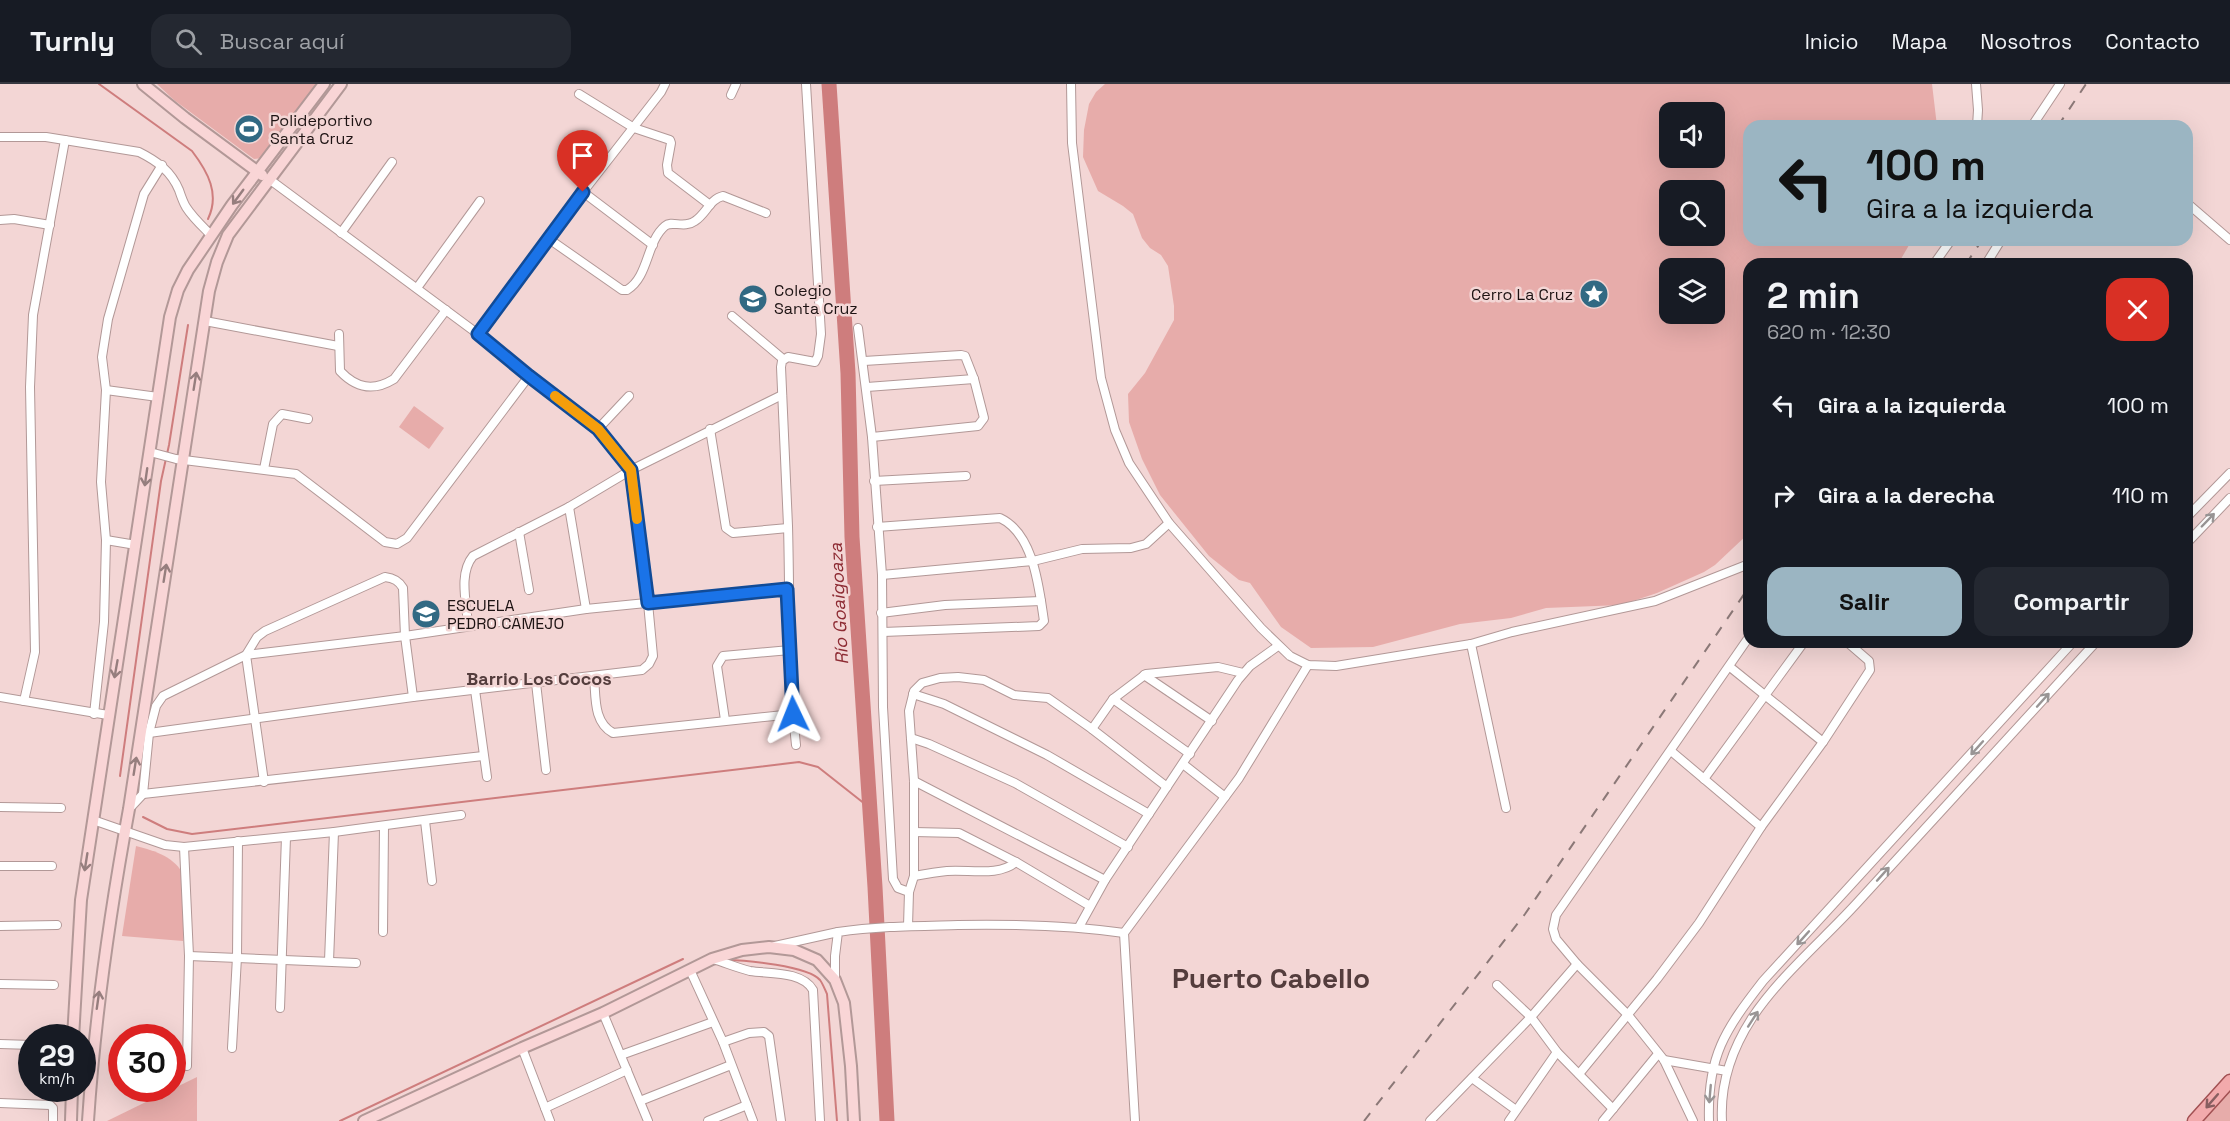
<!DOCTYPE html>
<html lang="es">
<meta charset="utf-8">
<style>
:root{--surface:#171b24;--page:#242831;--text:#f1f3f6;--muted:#9ea1a6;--line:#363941;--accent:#9bb5c2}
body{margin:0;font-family:"Space Grotesk",sans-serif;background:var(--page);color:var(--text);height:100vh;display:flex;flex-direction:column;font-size:22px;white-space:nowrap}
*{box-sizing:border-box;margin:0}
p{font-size:20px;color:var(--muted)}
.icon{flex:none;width:33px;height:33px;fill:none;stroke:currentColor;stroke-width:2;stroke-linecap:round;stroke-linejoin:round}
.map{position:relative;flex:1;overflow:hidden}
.side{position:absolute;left:1743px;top:174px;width:450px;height:390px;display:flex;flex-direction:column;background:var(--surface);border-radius:18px;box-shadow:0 6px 24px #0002}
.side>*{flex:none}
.top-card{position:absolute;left:1743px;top:36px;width:450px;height:126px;border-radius:18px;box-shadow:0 6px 24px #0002;background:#9bb5c2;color:#111;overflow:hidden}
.tools{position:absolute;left:1659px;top:18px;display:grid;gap:12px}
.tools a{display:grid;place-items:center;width:66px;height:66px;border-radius:12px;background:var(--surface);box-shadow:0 6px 24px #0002;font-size:30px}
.speed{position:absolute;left:18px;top:940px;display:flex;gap:12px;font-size:30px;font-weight:700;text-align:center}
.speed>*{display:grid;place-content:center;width:78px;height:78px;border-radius:50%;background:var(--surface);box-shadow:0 6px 24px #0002;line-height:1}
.speed small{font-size:15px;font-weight:400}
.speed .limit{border:9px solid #d22;background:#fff;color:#111}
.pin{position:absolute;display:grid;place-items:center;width:51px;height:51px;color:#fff;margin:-62px -26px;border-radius:50% 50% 50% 0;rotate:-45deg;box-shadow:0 0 6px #0007}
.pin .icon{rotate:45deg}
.me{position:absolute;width:66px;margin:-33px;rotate:358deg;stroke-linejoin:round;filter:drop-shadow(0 0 4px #0008)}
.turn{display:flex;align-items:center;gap:21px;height:126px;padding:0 24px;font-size:27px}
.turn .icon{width:78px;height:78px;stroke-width:2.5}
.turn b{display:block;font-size:42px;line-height:51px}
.round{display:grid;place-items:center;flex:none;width:63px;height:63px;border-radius:18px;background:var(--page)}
.summary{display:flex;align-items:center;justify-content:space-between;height:102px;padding:0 24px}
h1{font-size:36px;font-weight:800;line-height:45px}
.action{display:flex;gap:12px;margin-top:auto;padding:12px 24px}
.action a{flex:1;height:69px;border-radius:18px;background:var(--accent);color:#111;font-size:24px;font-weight:800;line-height:69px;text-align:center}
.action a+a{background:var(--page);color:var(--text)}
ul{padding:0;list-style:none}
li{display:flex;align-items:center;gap:18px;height:90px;padding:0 24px}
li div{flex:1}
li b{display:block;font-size:22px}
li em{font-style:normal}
header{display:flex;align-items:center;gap:36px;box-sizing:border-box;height:84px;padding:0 30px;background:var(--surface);border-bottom:2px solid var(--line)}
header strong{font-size:28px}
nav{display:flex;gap:33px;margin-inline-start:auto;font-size:21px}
.search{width:420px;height:54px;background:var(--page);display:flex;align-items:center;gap:15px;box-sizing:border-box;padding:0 21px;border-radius:18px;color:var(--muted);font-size:22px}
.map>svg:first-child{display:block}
.green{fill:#e7acaa;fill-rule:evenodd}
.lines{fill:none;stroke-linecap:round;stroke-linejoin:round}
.stream{stroke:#ce7d7d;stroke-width:2}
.river{stroke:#ce7d7d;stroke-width:15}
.street-casing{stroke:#b29897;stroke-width:10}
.secondary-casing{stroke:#b29897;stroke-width:14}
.primary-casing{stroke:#a25153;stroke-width:15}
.street{stroke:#fff;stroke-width:8}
.secondary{stroke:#f9d5d6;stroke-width:10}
.primary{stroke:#f2aaac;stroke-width:12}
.rail{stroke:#8b7877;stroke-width:2;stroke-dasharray:10 10;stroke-linecap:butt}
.oneway{stroke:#967e7e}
.oneway2{stroke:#999595}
.oneway3{stroke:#885e60}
.route-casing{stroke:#114b97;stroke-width:15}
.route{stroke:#1a73e8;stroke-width:10}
.slow{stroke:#f59e0b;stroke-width:10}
.labels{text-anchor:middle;stroke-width:5;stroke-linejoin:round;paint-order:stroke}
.poi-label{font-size:16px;fill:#1d1313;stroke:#f3d6d5;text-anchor:start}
.water-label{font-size:18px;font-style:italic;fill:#8d2b33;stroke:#f3d6d5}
.neighbourhood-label{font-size:18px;font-weight:bold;fill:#543d3d;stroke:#f3d6d5}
.town-label{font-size:28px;font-weight:bold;fill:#543d3d;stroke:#f3d6d5}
</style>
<header>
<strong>Turnly</strong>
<div class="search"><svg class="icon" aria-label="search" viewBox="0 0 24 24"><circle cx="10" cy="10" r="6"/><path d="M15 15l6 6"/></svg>Buscar aquí</div>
<nav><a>Inicio</a><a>Mapa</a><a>Nosotros</a><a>Contacto</a></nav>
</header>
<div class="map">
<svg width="2230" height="1037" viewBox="0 0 2230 1037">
<rect width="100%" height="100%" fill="#f3d6d5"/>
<g class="green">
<polygon points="157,0 319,0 263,74 254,75 174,16"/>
<path d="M1105,0h827l5,42h-188v114h163l-14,24h-149v269l-34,32 -11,7 -47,21 -36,12 -75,3 -35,10 -51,6 -87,23 -62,1 -30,-21 -31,-44 -11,-3 -30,-24 -49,-61 -18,-36 -13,-37 -1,-28 17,-21 29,-53v-14l-6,-40 -7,-11 -11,-7 -8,-10 -9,-24 -10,-8 -25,-15 -15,-34 1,-27 5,-26 7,-12zM1670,28h44v46h-44zM1670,106h44v46h-44zM1670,184h44v46h-44z"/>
<polygon points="414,322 444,344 429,365 399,343"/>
<path d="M136,762c20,5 39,11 48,30l-1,65 -61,-5z"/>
<polygon points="197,993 197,1037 107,1037"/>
<polygon points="2230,1004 2230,1037 2201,1037"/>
</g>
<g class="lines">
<g class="stream">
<path d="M99,0l93,67c16,21 28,43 16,68"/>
<polyline points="120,692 161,397 169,361 188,241"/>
<polyline points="143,733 167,745 192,750 799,678 818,683 870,724"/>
<path d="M726,876c20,0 82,6 94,20 3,4 5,10 7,14l10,127"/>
<polyline points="340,1037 683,875"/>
</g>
<polyline class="river" points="829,0 848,289 852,453 875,803 887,1037"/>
<g class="street-casing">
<g id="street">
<polyline points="1071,0 1072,59 1101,294 1115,346 1129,379 1169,439 1261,544 1290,572 1308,581 1336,582 1471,560 1512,548 1655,517 1749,480"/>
<polyline points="1976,0 1978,26 1977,42"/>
<polyline points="579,10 634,44 670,56 671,59 667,81 668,89 710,121"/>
<polyline points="731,11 736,0"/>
<polyline points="2032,42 2060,0"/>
<path d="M0,53h46l93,15c18,9 32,19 40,38 2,6 4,12 7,17 7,11 16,19 25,28"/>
<polyline points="583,108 653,161"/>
<polyline points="2187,119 2230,156"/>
<polyline points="0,136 14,135 50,141"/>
<polyline points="341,149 392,78"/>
<path d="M549,155l73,51h5c22,-13 19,-48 38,-64 7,-6 19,3 30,-5 11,-7 15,-22 28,-25l43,17"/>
<polyline points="1934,180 1951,156"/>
<polyline points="1986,180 2001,156"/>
<polyline points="417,204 480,117"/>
<polyline points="732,232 783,275"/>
<polyline points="205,237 338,262"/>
<polyline points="858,244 872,353 882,491 883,623 893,795 898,804 909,808"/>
<path d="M339,250l1,37c16,17 33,21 54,8l52,-69"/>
<polyline points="478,250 583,108 661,8 665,0"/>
<polyline points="864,277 961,271 965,272 974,295 984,334 978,342 872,353"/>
<polyline points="867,303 974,295"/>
<polyline points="106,306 158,313"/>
<polyline points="598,345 629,312"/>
<polyline points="710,345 726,444 733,449 788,444"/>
<polyline points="150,368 176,375 296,390 385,458 397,460 407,454 529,292"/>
<polyline points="264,385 273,340 282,330 308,335"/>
<polyline points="874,397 966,392"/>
<polyline points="569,423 586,525"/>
<polyline points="2187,433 2230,389"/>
<path d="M877,443l123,-9c34,16 39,70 44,103l-5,5 -156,6"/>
<polyline points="519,448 529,506"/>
<polyline points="106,456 136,461"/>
<polyline points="2187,459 2230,414"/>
<polyline points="882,491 1033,477 1082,465 1131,464 1146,460 1169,439"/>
<polyline points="881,529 945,521 1041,517"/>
<path d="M468,542c-1,-22 -10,-52 5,-70l96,-49 62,-37 151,-75"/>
<polyline points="1471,560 1506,724"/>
<polyline points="1730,583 1823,658"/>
<polyline points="1144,591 1212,637"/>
<path d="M594,593c2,20 -1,45 19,56l180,-19"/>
<polyline points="536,599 546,686"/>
<polyline points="475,606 487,693"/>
<polyline points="913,610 944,620 1047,671 1149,730"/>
<polyline points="0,613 108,631"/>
<polyline points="1113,615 1190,670"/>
<polyline points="24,617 35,568 30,303 33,231 65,56"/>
<polyline points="94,630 104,538 106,456 101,398 106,306 102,273 108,235 144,110 162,81"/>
<polyline points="725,636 717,582 723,572 790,566"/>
<polyline points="1092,645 1113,615 1146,590 1218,583 1243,589"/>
<polyline points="149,649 413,613 642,586 649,580 653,572 648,519 631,386 598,345 529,292 478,250 269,95"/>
<polyline points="911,654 929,660 1015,699 1128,763"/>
<path d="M796,661c-8,-73 -6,-146 -8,-219 -2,-53 -5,-106 -7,-159l1,-6 6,-4 27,5 3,-6 3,-22 -15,-250"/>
<polyline points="1671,667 1761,743"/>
<polyline points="1183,680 1225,713"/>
<polyline points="1704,695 1804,558"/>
<polyline points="914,697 1105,796"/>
<path d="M264,698l-18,-127 11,-18 8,-6 120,-54c9,1 14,4 18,11l2,48 8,61"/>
<polyline points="143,710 483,672"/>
<polyline points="0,723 61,724"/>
<polyline points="129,725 143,710 149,649 156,622 163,612 246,571 405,552 586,525 787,505"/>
<polyline points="93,736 165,761 184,763 334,748 461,731"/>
<polyline points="425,737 432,797"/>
<polyline points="914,748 959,749 1016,778 1090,822"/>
<polyline points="184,763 189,872 187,982"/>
<polyline points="0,782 52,782"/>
<path d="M914,792c11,-2 22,-4 33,-5 21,-2 52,6 69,-9"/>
<polyline points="0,842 57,841"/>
<polyline points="908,842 909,808 914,792 914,697 909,627 914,607 922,599 940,594 958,593 984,596 1014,611 1048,614 1092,645 1167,703"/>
<polyline points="1079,843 1105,796 1238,596 1250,582 1278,562"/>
<polyline points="383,848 384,742"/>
<polyline points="775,862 838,848"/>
<polyline points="189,872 356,879"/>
<path d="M713,875c13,4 25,9 37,12 20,3 52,0 63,19l7,131"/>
<polyline points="329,877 334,748"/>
<polyline points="690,886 723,958 753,1037"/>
<path d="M835,896v-24l3,-24c40,-6 80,-6 120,-7 57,-1 109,0 166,8"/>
<polyline points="0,900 54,901"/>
<polyline points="1497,901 1531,933 1557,968 1613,1025"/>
<polyline points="280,924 286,753"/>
<polyline points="603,929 648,1037"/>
<polyline points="723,958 749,949 764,948 769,952 781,1037"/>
<polyline points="0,960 32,961"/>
<polyline points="232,964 237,873 238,757"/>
<polyline points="522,964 550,1037"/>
<polyline points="621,971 713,938"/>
<polyline points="1664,976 1727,987"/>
<polyline points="1579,990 1657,895 1699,839 1761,743 1823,658 1870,586 1869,577 1847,558"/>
<polyline points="1472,994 1516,1026"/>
<polyline points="640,1017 731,981"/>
<polyline points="0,1019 50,1021 53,1024 53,1037"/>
<polyline points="545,1024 627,986"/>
<polyline points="708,1037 747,1021"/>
<polyline points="1135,1037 1124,849 1239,694 1308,581"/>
<polyline points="1430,1037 1531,933 1577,880"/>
<polyline points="1509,1037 1557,968"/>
<polyline points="1603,1037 1658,970"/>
<polyline points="1693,1037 1664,976 1628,931 1577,880 1556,855 1553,845 1556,831 1749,553"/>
<path d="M1709,1037c-2,-65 16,-91 54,-140l310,-339"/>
<path d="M1722,1037c-2,-37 10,-72 30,-103 28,-42 70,-77 104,-114 80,-87 160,-175 240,-262"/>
</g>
</g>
<g class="secondary-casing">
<g id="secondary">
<polyline points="143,0 185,34 262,91"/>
<polyline points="73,954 81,816 170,233 178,206 188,186 232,121 324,0"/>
<polyline points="71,1037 72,1005"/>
<path d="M88,1037c7,-105 22,-209 41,-312l80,-518 8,-29 11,-27 113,-151"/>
<polyline points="364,1037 522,964 603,929 712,875 742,866 769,863 794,866 817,876 835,896 844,919 851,982 854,1037"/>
</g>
</g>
<g class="primary-casing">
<polyline id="primary" points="2194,1037 2230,997"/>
</g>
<use href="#street" class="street"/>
<use href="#secondary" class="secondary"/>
<use href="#primary" class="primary"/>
<g class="rail">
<polyline points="2058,42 2086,0"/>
<polyline points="1966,180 1982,156"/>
<polyline points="1364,1037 1525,830 1749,503"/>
</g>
</g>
<defs><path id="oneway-shaft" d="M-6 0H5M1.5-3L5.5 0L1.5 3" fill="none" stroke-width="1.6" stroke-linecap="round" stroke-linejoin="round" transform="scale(1.5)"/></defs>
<g class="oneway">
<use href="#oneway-shaft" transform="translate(238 113) rotate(126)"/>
<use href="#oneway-shaft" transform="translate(195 297) rotate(-81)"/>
<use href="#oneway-shaft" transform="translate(146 393) rotate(98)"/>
<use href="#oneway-shaft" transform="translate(165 489) rotate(-81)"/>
<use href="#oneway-shaft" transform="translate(116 585) rotate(100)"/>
<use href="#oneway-shaft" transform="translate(135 682) rotate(-81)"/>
<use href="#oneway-shaft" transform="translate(86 778) rotate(99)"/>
<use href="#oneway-shaft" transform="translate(98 916) rotate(-82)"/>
</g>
<g class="oneway2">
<use href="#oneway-shaft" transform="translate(2208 436) rotate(-46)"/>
<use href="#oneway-shaft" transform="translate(2043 616) rotate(-48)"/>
<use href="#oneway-shaft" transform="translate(1977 664) rotate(132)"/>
<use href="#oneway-shaft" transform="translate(1883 790) rotate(-48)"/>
<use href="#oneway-shaft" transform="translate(1803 854) rotate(132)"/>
<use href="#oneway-shaft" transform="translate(1753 935) rotate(-57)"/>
<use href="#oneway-shaft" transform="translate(1710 1010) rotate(95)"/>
</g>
<use class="oneway3" href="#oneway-shaft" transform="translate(2212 1017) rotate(131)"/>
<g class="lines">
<g class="route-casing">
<polyline id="route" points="583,108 478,250 529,292 598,345 631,386 648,519 787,505 793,630"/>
</g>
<use href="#route" class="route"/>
<polyline class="slow" points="555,312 598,345 631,386 637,435"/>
</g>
<defs>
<g id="stadium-disc" transform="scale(1.5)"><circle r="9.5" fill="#316983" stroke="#f3d6d5"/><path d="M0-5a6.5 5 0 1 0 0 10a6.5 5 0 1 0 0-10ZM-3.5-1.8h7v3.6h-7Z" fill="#fff"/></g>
<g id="sight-disc" transform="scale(1.5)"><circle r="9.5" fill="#316983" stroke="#f3d6d5"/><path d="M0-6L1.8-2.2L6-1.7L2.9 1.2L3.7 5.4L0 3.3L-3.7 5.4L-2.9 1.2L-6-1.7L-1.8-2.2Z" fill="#fff"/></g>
<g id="school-disc" transform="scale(1.5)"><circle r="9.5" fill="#316983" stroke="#f3d6d5"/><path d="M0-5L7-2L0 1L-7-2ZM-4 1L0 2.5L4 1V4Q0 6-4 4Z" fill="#fff"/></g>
</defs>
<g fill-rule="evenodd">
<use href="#stadium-disc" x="249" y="45"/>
<use href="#sight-disc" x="1594" y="210"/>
<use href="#school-disc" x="753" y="215"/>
<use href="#school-disc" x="426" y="530"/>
</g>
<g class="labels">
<g class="poi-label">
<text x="270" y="42">Polideportivo<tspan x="270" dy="18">Santa Cruz</tspan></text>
<text x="774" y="212">Colegio<tspan x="774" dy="18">Santa Cruz</tspan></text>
<text x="1573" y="216" text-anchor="end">Cerro La Cruz</text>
<text x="447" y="527">ESCUELA<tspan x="447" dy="18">PEDRO CAMEJO</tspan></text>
</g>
<g class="water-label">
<text transform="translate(839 520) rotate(-93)" y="6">Río Goaigoaza</text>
</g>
<g class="neighbourhood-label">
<text x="539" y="601">Barrio Los Cocos</text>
</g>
<g class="town-label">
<text x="1271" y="904">Puerto Cabello</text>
</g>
</g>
</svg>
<div class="tools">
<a><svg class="icon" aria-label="sound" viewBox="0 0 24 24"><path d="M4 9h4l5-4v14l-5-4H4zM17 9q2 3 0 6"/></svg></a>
<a><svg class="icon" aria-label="search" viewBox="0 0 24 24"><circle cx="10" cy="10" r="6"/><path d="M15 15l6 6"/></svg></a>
<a><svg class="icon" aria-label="layers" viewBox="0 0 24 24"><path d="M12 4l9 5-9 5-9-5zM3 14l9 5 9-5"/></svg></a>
</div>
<div class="speed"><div>29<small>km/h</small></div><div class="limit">30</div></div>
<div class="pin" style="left:583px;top:108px;background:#d93025"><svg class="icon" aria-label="arrive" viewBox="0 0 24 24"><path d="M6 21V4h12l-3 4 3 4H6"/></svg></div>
<svg class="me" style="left:793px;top:630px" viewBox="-20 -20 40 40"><path d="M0-17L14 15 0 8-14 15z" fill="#1a73e8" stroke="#fff" stroke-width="4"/></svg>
<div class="top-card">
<div class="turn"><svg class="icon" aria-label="left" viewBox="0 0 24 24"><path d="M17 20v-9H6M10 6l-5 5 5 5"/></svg><div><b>100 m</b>Gira a la izquierda</div></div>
</div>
<section class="side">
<div class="summary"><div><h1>2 min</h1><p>620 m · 12:30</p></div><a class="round" style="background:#d93025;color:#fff"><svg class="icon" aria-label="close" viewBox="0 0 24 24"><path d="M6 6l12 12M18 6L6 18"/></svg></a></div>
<ul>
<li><svg class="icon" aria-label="left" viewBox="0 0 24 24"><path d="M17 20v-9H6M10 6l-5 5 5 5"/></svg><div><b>Gira a la izquierda</b></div><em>100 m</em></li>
<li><svg class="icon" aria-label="right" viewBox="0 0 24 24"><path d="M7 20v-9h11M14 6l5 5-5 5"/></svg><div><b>Gira a la derecha</b></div><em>110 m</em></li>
</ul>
<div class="action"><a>Salir</a><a>Compartir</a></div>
</section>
</div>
